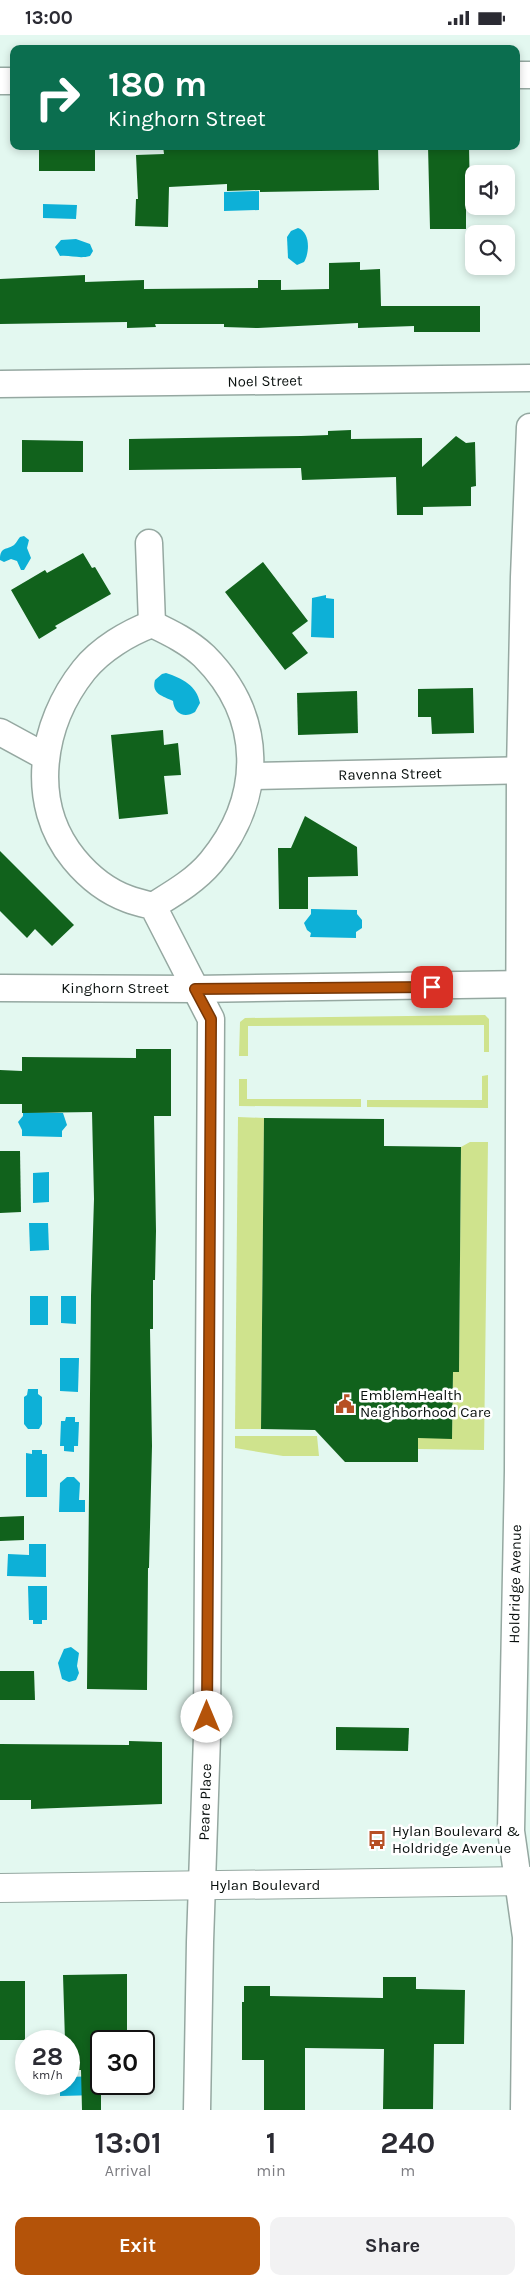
<!DOCTYPE html>
<style>
:root{--surface:#fff;--page:#f2f2f3;--text:#2b2b33;--muted:#7c7c81;--accent:#b45309}
body{margin:0;font-family:Karla,sans-serif;background:var(--page);color:var(--text);height:100vh;display:flex;flex-direction:column;font-size:19px;white-space:nowrap}
*{box-sizing:border-box;margin:0}
p{font-size:16px;color:var(--muted)}
.icon{flex:none;width:28px;height:28px;fill:none;stroke:currentColor;stroke-width:2;stroke-linecap:round;stroke-linejoin:round}
.map{position:relative;height:2075px;overflow:hidden}
.drawer{display:flex;flex-direction:column;background:var(--surface);flex:1}
.drawer>*{flex:none}
.top-card{position:absolute;left:10px;top:10px;width:510px;height:105px;border-radius:10px;box-shadow:0 2px 8px #0003;background:#0b6e4f;color:#fff;overflow:hidden}
.controls{position:absolute;left:465px;top:130px;display:grid;gap:10px}
.controls a{display:grid;place-items:center;width:50px;height:50px;border-radius:10px;background:var(--surface);box-shadow:0 2px 8px #0003;font-size:25px}
.speed{position:absolute;left:15px;top:1995px;display:flex;gap:10px;font-size:25px;font-weight:700;text-align:center}
.speed>*{display:grid;place-content:center;width:65px;height:65px;border-radius:50%;background:var(--surface);box-shadow:0 2px 8px #0003;line-height:1}
.speed small{font-size:12px;font-weight:400}
.speed .limit{border:2px solid #111;border-radius:8px;background:#fff;color:#111}
.pin{position:absolute;display:grid;place-items:center;width:42px;height:42px;color:#fff;margin:-21px;border-radius:10px;box-shadow:0 2px 8px #0006}
.me{position:absolute;width:55px;margin:-28px;rotate:0deg;stroke-linejoin:round;filter:drop-shadow(0 0 4px #0008)}
.turn{display:flex;align-items:center;gap:18px;height:105px;padding:0 15px;font-size:22px}
.turn .icon{width:65px;height:65px;stroke-width:2.5}
.turn b{display:block;font-size:35px;line-height:42px}
.eta{display:flex;justify-content:space-evenly;align-items:center;height:85px;text-align:center}
.eta b{font-size:30px;font-weight:700;line-height:35px}
.cta{display:flex;gap:10px;margin-top:auto;padding:10px 15px}
.cta a{flex:1;height:58px;border-radius:10px;background:var(--accent);color:#fff;font-size:20px;font-weight:700;line-height:58px;text-align:center}
.cta a+a{background:var(--page);color:var(--text)}
.status{display:flex;justify-content:space-between;align-items:center;height:35px;padding:0 25px;background:var(--surface);direction:ltr}
.status svg{height:14px;fill:currentColor}
.map>svg:first-child{display:block}
.green{fill:#cfe38d}
.water{fill:#0db0d7}
.building{fill:#11621c}
.lines{fill:none;stroke-linecap:round;stroke-linejoin:round}
.minor-casing{stroke:#95a8a1;stroke-width:29}
.primary-casing{stroke:#95a8a1;stroke-width:30}
.minor{stroke:#fff;stroke-width:26}
.primary{stroke:#fff;stroke-width:28}
.route-casing{stroke:#753606;stroke-width:12}
.route{stroke:#b45309;stroke-width:9}
.labels{text-anchor:middle;stroke-width:5;stroke-linejoin:round;paint-order:stroke}
.street-label{font-size:15px;fill:#09100e;stroke:#fff}
.poi-label{font-size:15px;fill:#09100e;stroke:#fff;text-anchor:start}
</style>
<div class="status"><b>13:00</b><svg viewBox="0 0 49 12"><path d="M0 12V9h3v3zM5 12V6h3v6zM10 12V3h3v9zM15 12V0h3v12zM26 1h20v11H26zM47 4h2v5h-2z"/></svg></div>
<div class="map">
<svg width="530" height="2075" viewBox="0 0 530 2075">
<rect width="100%" height="100%" fill="#e3f8f0"/>
<g class="green">
<polygon points="485,980 489,984 489,1017 484,1017 484,990 248,991 248,1021 239,1021 240,987 245,983"/>
<polygon points="488,1040 488,1073 367,1072 367,1065 482,1065 482,1041"/>
<polygon points="239,1044 247,1044 247,1064 361,1064 361,1072 239,1071"/>
<polygon points="238,1082 264,1083 261,1394 235,1394"/>
<polygon points="470,1107 488,1107 484,1415 418,1414 418,1403 452,1403 453,1337 459,1337 461,1112"/>
<polygon points="235,1401 317,1401 319,1421 283,1421 235,1413"/>
</g>
<g class="water">
<polygon points="259,156 259,175 224,176 224,157"/>
<polygon points="43,169 77,170 76,184 43,183"/>
<path d="M298,193c12,4 12,24 6,34l-7,3 -9,-7 -1,-21 4,-6z"/>
<path d="M76,204l14,5 3,7 -3,5c-11,3 -19,-1 -30,0l-5,-9 6,-7z"/>
<path d="M24,501l5,4 -2,8 4,10 -7,12h-3l-4,-9 -6,-2 -7,3 -4,-2c0,-15 8,-9 15,-16 2,-2 3,-5 5,-7z"/>
<polygon points="326,560 326,563 334,564 334,603 311,602 312,563"/>
<path d="M166,638c16,5 31,13 34,30l-5,9c-11,7 -21,1 -22,-11 -10,-5 -22,-7 -18,-21l7,-6z"/>
<polygon points="311,874 357,875 357,879 362,885 362,893 356,897 356,903 310,902 311,898 307,895 304,888 311,879"/>
<polygon points="23,1077 63,1078 67,1090 62,1096 62,1102 22,1101 22,1095 18,1087 23,1081"/>
<polygon points="49,1137 49,1167 33,1168 33,1138"/>
<polygon points="29,1188 48,1188 49,1215 30,1216"/>
<rect x="30" y="1261" width="18" height="29"/>
<polygon points="61,1261 76,1261 76,1289 61,1288"/>
<polygon points="60,1323 79,1323 78,1357 60,1356"/>
<polygon points="28,1354 38,1354 38,1359 42,1362 42,1389 39,1394 28,1394 24,1389 24,1362 27,1360"/>
<polygon points="66,1382 75,1382 75,1387 79,1387 78,1411 74,1411 74,1417 64,1416 64,1411 60,1411 61,1386 65,1386"/>
<polygon points="32,1415 42,1415 42,1419 47,1419 47,1462 26,1462 26,1418 32,1419"/>
<polygon points="67,1442 74,1442 80,1448 79,1465 85,1465 85,1477 59,1477 60,1448"/>
<polygon points="29,1509 46,1509 46,1542 7,1541 8,1519 29,1520"/>
<polygon points="28,1551 47,1551 47,1585 42,1585 42,1589 33,1589 33,1585 29,1585"/>
<polygon points="71,1612 79,1618 77,1631 79,1638 76,1645 69,1647 62,1644 58,1628 64,1614"/>
<polygon points="98,2041 98,2060 60,2061 60,2049 69,2049 69,2042"/>
</g>
<g class="building">
<rect x="39" y="111" width="56" height="25"/>
<polygon points="163,111 378,111 379,155 260,157 260,155 227,156 227,149 169,152 168,192 135,191 136,164 138,164 136,120 164,119"/>
<polygon points="428,111 469,111 470,163 466,163 466,194 430,194"/>
<polygon points="360,227 360,235 380,234 381,271 480,271 480,297 414,297 414,291 358,293 358,288 258,293 224,292 224,289 155,289 156,292 127,293 127,287 0,289 0,244 85,240 85,247 144,245 144,254 258,253 258,245 281,245 281,255 329,254 329,228"/>
<polygon points="351,395 351,404 422,403 422,432 456,401 466,408 475,407 476,451 471,452 471,471 423,472 423,480 397,480 396,442 302,445 301,433 129,435 129,404 301,401 328,400 328,396"/>
<polygon points="22,405 83,406 83,437 22,437"/>
<polygon points="83,518 92,533 95,532 111,559 55,591 57,593 39,604 11,555 45,535 47,538"/>
<polygon points="263,527 308,586 292,598 308,618 285,635 225,557"/>
<polygon points="473,653 474,698 432,699 431,682 418,682 418,654"/>
<polygon points="357,656 358,698 298,700 297,658"/>
<polygon points="163,695 164,710 178,708 181,740 164,741 168,779 119,784 111,700"/>
<polygon points="305,781 357,812 358,841 308,842 308,874 279,874 278,813 291,813"/>
<polygon points="0,816 74,890 52,911 35,894 27,903 0,876"/>
<polygon points="136,1014 171,1014 171,1081 154,1081 156,1196 155,1245 153,1245 153,1294 150,1294 152,1411 149,1533 148,1533 147,1655 87,1654 91,1261 94,1164 92,1077 22,1078 22,1069 0,1069 0,1035 22,1036 22,1022 136,1023"/>
<polygon points="264,1083 384,1084 384,1111 461,1112 459,1337 453,1337 452,1404 418,1403 418,1427 345,1427 315,1395 261,1394"/>
<polygon points="0,1116 20,1116 21,1177 0,1178"/>
<polygon points="24,1481 24,1505 0,1506 0,1482"/>
<polygon points="0,1636 34,1636 35,1665 0,1665"/>
<polygon points="336,1692 409,1693 408,1716 336,1715"/>
<polygon points="129,1706 162,1707 162,1769 31,1774 31,1765 0,1765 0,1709 129,1710"/>
<polygon points="127,1939 127,2006 101,2006 101,2075 82,2075 81,2035 69,2035 69,2006 65,2006 63,1940"/>
<polygon points="383,1942 416,1942 416,1954 465,1955 464,2009 434,2009 433,2074 383,2074 384,2014 305,2013 305,2075 264,2075 264,2025 242,2025 242,1967 244,1967 244,1951 270,1951 270,1961 383,1963"/>
<rect x="0" y="1946" width="25" height="59"/>
</g>
<g class="lines">
<g class="minor-casing">
<g id="minor">
<polyline points="516,40 530,40"/>
<polyline points="0,46 14,46"/>
<polyline points="0,349 530,343"/>
<polyline points="149,508 152,589"/>
<polyline points="0,697 46,722"/>
<polyline points="251,741 530,735"/>
<path d="M153,871c21,-13 42,-25 58,-44 53,-64 54,-145 -7,-206 -15,-14 -33,-23 -52,-32 -24,9 -51,25 -68,46 -43,54 -56,133 -10,189 14,17 32,32 54,40 8,3 17,5 25,7l58,113 -4,717 -7,206 -3,168"/>
<polyline points="0,953 195,954 530,949"/>
<polyline points="524,2075 526,1902 511,1796 518,1436 520,736 524,542 530,392"/>
</g>
</g>
<g class="primary-casing">
<polyline id="primary" points="0,1853 530,1846"/>
</g>
<use href="#minor" class="minor"/>
<use href="#primary" class="primary"/>
</g>
<g class="lines">
<g class="route-casing">
<polyline id="route" points="207,1682 211,984 195,954 432,952"/>
</g>
<use href="#route" class="route"/>
</g>
<defs>
<g id="civic-bare" transform="scale(1.5)"><path d="M-.6-6.5H3V-4.5H.6V-3L4-1V1h2V6H-6V1h2V-1L-.6-3ZM-1.2 2.5V6h2.4V2.5Z" fill="#b65024" stroke="#fff" stroke-width="2.5" paint-order="stroke"/></g>
<g id="bus-bare" transform="scale(1.5)"><path d="M-5-6H5V4H4V6H2V4H-2V6H-4V4H-5ZM-3.5-4V0h7V-4ZM-3.5 1.2v1.5H-2V1.2ZM2 1.2v1.5H3.5V1.2Z" fill="#b65024" stroke="#fff" stroke-width="2.5" paint-order="stroke"/></g>
</defs>
<g fill-rule="evenodd">
<use href="#civic-bare" x="345" y="1369"/>
<use href="#bus-bare" x="377" y="1805"/>
</g>
<g class="labels">
<g class="street-label">
<text transform="translate(265 346) rotate(-1)" y="5">Noel Street</text>
<text transform="translate(390 739) rotate(-1)" y="5">Ravenna Street</text>
<text x="115" y="958">Kinghorn Street</text>
<text transform="translate(515 1549) rotate(-89)" y="5">Holdridge Avenue</text>
<text transform="translate(205 1767) rotate(-88)" y="5">Peare Place</text>
<text x="265" y="1855">Hylan Boulevard</text>
</g>
<g class="poi-label">
<text x="360" y="1365">EmblemHealth<tspan x="360" dy="17">Neighborhood Care</tspan></text>
<text x="392" y="1801">Hylan Boulevard &amp;<tspan x="392" dy="17">Holdridge Avenue</tspan></text>
</g>
</g>
</svg>
<div class="controls">
<a><svg class="icon" aria-label="sound" viewBox="0 0 24 24"><path d="M4 9h4l5-4v14l-5-4H4zM17 9q2 3 0 6"/></svg></a>
<a><svg class="icon" aria-label="search" viewBox="0 0 24 24"><circle cx="10" cy="10" r="6"/><path d="M15 15l6 6"/></svg></a>
</div>
<div class="speed"><div>28<small>km/h</small></div><div class="limit">30</div></div>
<div class="pin" style="left:432px;top:952px;background:#d93025"><svg class="icon" aria-label="arrive" viewBox="0 0 24 24"><path d="M6 21V4h12l-3 4 3 4H6"/></svg></div>
<svg class="me" style="left:207px;top:1682px" viewBox="-20 -20 40 40"><circle r="19" fill="#fff"/><path d="M0-13L10 11 0 6-10 11z" fill="#b45309"/></svg>
<div class="top-card">
<div class="turn"><svg class="icon" aria-label="right" viewBox="0 0 24 24"><path d="M7 20v-9h11M14 6l5 5-5 5"/></svg><div><b>180 m</b>Kinghorn Street</div></div>
</div>
</div>
<section class="drawer">
<div class="eta">
<div><b>13:01</b><p>Arrival</p></div>
<div><b>1</b><p>min</p></div>
<div><b>240</b><p>m</p></div>
</div>
<div class="cta"><a>Exit</a><a>Share</a></div>
</section>
